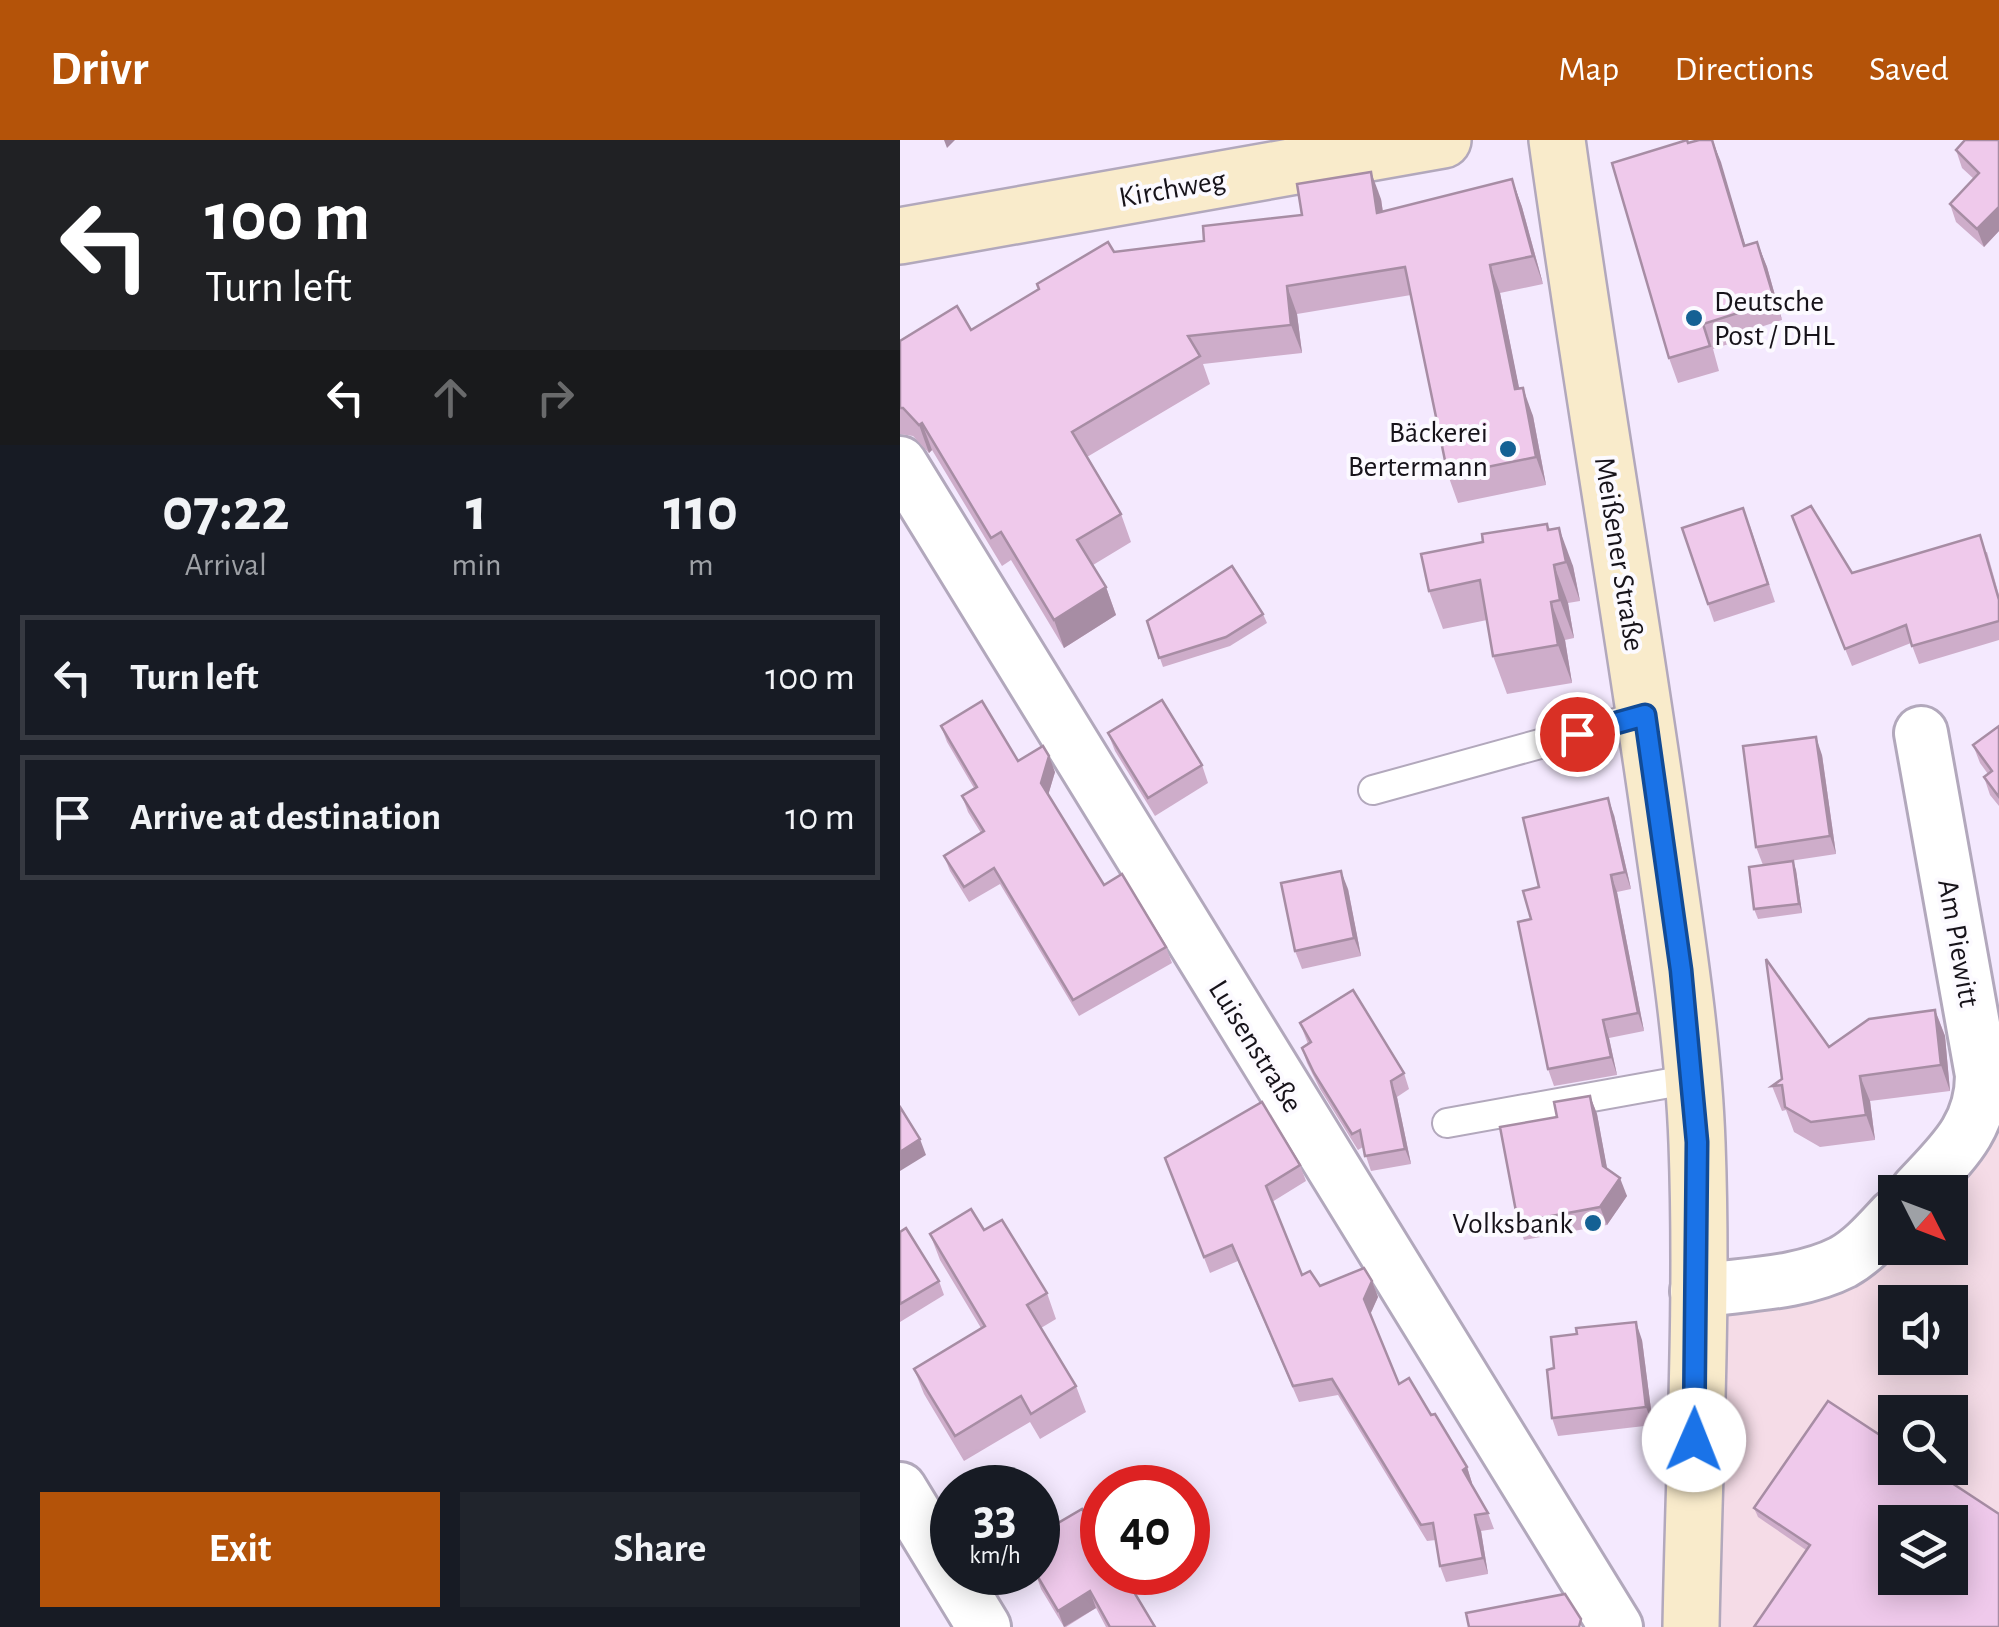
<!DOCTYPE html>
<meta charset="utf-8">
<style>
:root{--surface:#171b24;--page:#20242c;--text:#f1f3f6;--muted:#9ea1a6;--line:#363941;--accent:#b45309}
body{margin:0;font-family:"Alegreya Sans",sans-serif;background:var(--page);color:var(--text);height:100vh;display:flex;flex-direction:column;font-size:38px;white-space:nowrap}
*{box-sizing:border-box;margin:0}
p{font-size:32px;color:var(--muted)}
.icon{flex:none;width:55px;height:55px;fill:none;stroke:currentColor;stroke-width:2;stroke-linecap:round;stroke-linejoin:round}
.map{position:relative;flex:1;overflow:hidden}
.details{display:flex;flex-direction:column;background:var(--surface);width:900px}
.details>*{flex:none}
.guide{background:#202124;color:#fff;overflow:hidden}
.needle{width:65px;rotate:132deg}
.controls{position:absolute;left:978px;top:1035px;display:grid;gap:20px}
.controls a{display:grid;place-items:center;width:90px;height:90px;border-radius:0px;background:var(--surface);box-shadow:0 5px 25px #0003;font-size:50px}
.speed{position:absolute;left:30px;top:1325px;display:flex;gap:20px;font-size:50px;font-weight:700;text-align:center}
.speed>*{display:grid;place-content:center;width:130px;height:130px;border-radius:50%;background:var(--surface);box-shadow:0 5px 25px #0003;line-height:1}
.speed small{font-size:25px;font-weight:400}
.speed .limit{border:15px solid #d22;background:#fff;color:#111}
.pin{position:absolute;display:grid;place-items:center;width:85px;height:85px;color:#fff;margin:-42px;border:5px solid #fff;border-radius:50%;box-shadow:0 2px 10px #0007}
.me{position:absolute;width:110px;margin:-55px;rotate:1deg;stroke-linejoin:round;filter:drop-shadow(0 0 8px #0008)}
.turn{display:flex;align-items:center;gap:35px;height:210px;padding:0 40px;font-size:45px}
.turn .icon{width:130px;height:130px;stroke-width:2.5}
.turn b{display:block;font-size:70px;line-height:85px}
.lanes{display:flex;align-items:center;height:95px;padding:0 40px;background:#0003;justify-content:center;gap:50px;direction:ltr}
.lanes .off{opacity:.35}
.eta{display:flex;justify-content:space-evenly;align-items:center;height:170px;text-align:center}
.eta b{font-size:60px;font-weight:700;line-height:70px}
.cta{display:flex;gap:20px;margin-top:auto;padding:20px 40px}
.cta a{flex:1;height:115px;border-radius:0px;background:var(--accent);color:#fff;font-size:40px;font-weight:700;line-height:115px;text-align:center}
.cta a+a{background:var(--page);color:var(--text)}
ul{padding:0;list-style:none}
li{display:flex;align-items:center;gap:30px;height:125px;margin:0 20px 15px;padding:0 20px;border:5px solid var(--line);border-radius:0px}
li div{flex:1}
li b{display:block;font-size:38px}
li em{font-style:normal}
header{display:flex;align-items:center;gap:60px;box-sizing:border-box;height:140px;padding:0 50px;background:var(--accent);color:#fff}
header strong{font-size:48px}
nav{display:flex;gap:55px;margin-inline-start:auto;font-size:35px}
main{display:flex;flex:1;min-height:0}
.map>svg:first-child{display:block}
.commercial{fill:#f5dce7;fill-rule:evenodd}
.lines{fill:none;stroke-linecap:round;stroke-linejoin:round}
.lane-casing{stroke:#b2a8bc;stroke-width:32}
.street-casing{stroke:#b2a8bc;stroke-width:58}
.secondary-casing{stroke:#b2a8bc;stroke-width:60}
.lane{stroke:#fff;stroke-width:28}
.street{stroke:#fff;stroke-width:52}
.secondary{stroke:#f9ebcb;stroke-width:55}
.wall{fill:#ceadca}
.shaded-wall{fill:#a78da4}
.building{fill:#efc9eb;stroke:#a78da4;stroke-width:2.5;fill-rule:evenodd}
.route-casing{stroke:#114b97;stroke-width:25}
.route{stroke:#1a73e8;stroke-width:18}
.poi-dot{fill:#146194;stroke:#fcfaff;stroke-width:4}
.labels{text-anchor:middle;stroke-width:8;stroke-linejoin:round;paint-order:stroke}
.street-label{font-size:30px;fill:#17131a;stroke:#fcfaff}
.poi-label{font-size:30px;fill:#17131a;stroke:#fcfaff;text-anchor:end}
</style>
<header>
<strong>Drivr</strong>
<nav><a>Map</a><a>Directions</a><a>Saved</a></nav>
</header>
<main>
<section class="details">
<div class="guide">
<div class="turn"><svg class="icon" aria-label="left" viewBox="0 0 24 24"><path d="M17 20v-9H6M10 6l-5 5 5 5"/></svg><div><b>100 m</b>Turn left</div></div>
<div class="lanes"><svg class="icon" aria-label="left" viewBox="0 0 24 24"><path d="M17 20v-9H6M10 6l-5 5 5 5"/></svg><svg class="icon off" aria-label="ahead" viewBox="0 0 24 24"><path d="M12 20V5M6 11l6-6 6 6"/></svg><svg class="icon off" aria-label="right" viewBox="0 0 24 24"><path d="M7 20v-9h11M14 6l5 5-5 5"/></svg></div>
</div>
<div class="eta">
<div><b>07:22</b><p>Arrival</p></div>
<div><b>1</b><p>min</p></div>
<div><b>110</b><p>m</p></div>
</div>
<ul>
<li><svg class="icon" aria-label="left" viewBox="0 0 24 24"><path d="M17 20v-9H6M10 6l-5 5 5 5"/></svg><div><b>Turn left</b></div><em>100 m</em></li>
<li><svg class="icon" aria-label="arrive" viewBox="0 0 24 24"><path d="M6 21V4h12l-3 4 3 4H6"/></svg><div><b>Arrive at destination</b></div><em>10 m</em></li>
</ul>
<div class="cta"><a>Exit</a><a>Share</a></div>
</section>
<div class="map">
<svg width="1099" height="1487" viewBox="0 0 1099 1487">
<rect width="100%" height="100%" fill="#f4e9fe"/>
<path class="commercial" d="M1099,987v500h-306l-2,-322 204,-57h55v-56h-14zM995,1162h55v56h-55zM995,1272h55v56h-55zM995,1382h55v56h-55z"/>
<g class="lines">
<g class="lane-casing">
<g id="lane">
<polyline points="473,650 745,575"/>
<polyline points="547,983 792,939"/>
</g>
</g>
<g class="street-casing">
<g id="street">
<polyline points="0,323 716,1487"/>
<path d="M1016,1052c34,-37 66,-63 66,-117l-61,-342"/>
<path d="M797,1151c47,-7 103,-7 146,-29 20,-11 36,-30 52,-47"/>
<polyline points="0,1349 84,1487"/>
</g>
</g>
<g class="secondary-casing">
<g id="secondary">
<path d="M657,0c31,225 70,448 102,673 15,109 34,220 38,330 6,161 -3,323 -6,484"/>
<polyline points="0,96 543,0"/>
</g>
</g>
<use href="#lane" class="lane"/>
<use href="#street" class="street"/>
<use href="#secondary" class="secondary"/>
</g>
<g class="wall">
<polygon points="813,0 845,105 857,102 867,127 882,180 845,192 847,198 813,209 819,231 778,243 769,218 788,3"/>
<polygon points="1099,0 1099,91 1084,107 1056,82 1050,64 1074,39 1062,28 1056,10"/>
<polygon points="612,39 622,67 643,144 600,153 619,249 633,276 646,345 558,363 548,335 511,155 397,174 402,213 303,224 310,244 187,317 221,374 231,402 193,425 206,447 216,475 164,508 111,420 102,426 32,310 29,313 13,296 0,294 0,201 71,190 214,112 304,101 402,75 481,59 483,72"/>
<polygon points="647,384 673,426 680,461 668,463 674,498 665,500 672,543 607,554 593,516 587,480 543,489 529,451 583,402"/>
<polygon points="850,386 875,462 814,482 782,388"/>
<polygon points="898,393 952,433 1087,412 1099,455 1099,500 1019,524 1011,503 952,526"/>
<polygon points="363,474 367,483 330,506 263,527 247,481"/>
<polygon points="41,586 118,621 155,632 148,655 204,745 266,807 272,823 179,876 100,744 69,762 50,731 44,716 81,693 68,672 62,656 74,648 47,602"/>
<polygon points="1099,586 1099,666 1090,655 1084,637 1088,634 1080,623 1073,605"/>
<polygon points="208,593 302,625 308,643 255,676 215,611"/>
<polygon points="922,615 936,714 863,725 856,707"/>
<polygon points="714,675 731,749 717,752 744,891 709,898 717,935 654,946 648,929 639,747"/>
<polygon points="896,730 902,773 858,779 854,769"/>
<polygon points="448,749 461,816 402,829 395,811"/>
<polygon points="1035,870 1045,896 1050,951 970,961 975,1000 920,1007 894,992 886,970 882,971 872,946 929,907"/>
<polygon points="400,883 504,933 509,949 497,957 511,1024 471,1031 463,1007 458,1010 420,949 407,923 402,908 408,904"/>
<polygon points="690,956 697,974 707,1029 727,1056 707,1085 624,1100 618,1082 657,977"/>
<polygon points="265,1018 400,1025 406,1041 372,1062 402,1135 420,1146 472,1141 478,1157 470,1174 499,1244 531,1275 567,1327 572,1343 571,1344 588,1373 594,1389 581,1391 588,1434 546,1442 540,1426 536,1400 527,1401 438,1255 399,1262 338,1121 310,1133"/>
<polygon points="84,1090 147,1153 156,1179 141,1188 176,1246 186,1272 140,1299 130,1282 64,1321 24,1254 14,1229 81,1188 40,1120 30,1094"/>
<polygon points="0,1092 39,1141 44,1155 0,1182"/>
<polygon points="677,1194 742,1200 753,1285 658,1296 652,1278 654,1228"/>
<polygon points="854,1368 1099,1374 906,1410 858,1377"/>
<polygon points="153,1386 255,1487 206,1487 196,1468 166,1487 164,1487 141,1449 135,1432 141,1428 138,1422 138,1402 155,1391"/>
</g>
<g class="shaded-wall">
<polygon points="44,0 55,0 47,8"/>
<polygon points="812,0 821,22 853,131 844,106"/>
<polygon points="471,32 481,59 487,101 477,73"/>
<polygon points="612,39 622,67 643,144 633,116"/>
<polygon points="1099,67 1099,91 1084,107 1077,89"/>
<polygon points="857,102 867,127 882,180 873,155"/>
<polygon points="590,125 600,153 625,277 615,249"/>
<polygon points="387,146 397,174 402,213 391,185"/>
<polygon points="623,248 633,276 646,345 636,317"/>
<polygon points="22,283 32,310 29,313 19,285"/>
<polygon points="659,388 673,426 680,461 666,422"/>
<polygon points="654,425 668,463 674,498 660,460"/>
<polygon points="206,447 216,475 164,508 154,480"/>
<polygon points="651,462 665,500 672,543 658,505"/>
<polygon points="916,597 922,615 936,714 930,696"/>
<polygon points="149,616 155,632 147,659 141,643"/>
<polygon points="708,658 714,675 731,749 725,732"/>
<polygon points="893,721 896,730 902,773 899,764"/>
<polygon points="441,731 448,749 461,816 454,798"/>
<polygon points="711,735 717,752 744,891 738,873"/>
<polygon points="1035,870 1045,896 1050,951 1041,925"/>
<polygon points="703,880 709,898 717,935 711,917"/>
<polygon points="960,936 970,961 975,1000 966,975"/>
<polygon points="491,941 497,957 511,1024 505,1009"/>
<polygon points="690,956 697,974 710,1044 703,1026"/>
<polygon points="20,999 26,1015 0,1031 0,1012"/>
<polygon points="720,1038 727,1056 707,1085 700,1067"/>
<polygon points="472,1141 478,1157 470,1175 464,1159"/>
<polygon points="736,1182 742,1200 753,1285 746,1267"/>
<polygon points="567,1327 572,1343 569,1346 563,1330"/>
<polygon points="575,1375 581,1391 588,1434 583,1418"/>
<polygon points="190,1451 196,1468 164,1487 158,1471"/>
</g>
<g class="building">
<polygon points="787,0 788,3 799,0 812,0 844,106 857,102 873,155 836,167 838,173 803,184 810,206 769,218 712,23"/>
<polygon points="1065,0 1099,0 1099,67 1077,89 1050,64 1079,33 1056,10"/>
<polygon points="471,32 477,73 612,39 633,116 590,125 615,249 623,248 636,317 548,335 505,127 387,146 391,185 288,196 300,216 172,292 221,374 177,400 206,447 154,480 101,392 91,398 22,283 19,285 3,268 0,268 0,201 57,166 71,190 139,149 137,144 208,102 214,112 304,101 303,86 402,75 397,44"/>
<polygon points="911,366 952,433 1080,395 1099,460 1099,481 1012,506 1006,485 945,509 892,376"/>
<polygon points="843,368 868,444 808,464 782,388"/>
<polygon points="647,384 648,390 659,388 666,422 654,425 660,460 651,462 658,505 593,516 580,440 529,451 521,414 583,402 582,394"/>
<polygon points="332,426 363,474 326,497 259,518 247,481"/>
<polygon points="262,560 302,625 248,658 208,593"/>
<polygon points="82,561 118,621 143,606 149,616 141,643 204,745 222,734 266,807 173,860 94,728 64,747 44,716 84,691 62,656 77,647 41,586"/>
<polygon points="1099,586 1099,657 1084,637 1092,631 1073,605"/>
<polygon points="916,597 930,696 856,707 843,606"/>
<polygon points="708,658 725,732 711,735 738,873 703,880 711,917 648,929 618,782 631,779 623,751 639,747 623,678"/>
<polygon points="893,721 899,764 854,769 849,727"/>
<polygon points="441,731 454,798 395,811 381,743"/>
<polygon points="866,819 929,907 969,879 1035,870 1041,925 960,936 966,975 911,982 885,967 882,945 872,946 882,939"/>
<polygon points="453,850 504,933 491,941 505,1009 465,1016 460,990 452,994 414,933 402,908 411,902 400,883"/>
<polygon points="690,956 703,1026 720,1038 700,1067 618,1082 600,987 657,977 654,962"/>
<polygon points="362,962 400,1025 366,1046 402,1135 410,1131 420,1146 464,1128 472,1141 464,1159 499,1244 509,1238 531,1275 535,1274 567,1327 563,1330 588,1373 575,1375 583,1418 540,1426 533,1383 521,1385 432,1239 393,1246 332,1105 304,1117 265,1018"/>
<polygon points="0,967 20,999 0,1012"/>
<polygon points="71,1069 84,1090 102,1080 147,1153 127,1165 176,1246 131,1274 121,1256 55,1296 14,1229 85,1186 30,1094"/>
<polygon points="6,1088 39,1141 0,1164 0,1092"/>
<polygon points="736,1182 746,1267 652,1278 647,1230 654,1228 651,1197 677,1194 676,1188"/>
<path d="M928,1261l67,44v23h34l70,46v113h-245l56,-82 -56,-37zM995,1382h55v56h-55z"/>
<polygon points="182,1369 202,1402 202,1432 222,1432 255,1487 210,1487 190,1451 158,1471 135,1432 138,1432 138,1431 144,1427 138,1415 138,1402 156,1391 153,1386"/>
<polygon points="665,1454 681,1479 679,1487 569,1487 566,1473"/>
</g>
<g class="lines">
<g class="route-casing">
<polyline id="route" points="677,594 745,575 781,830 797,1002 794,1300"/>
</g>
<use href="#route" class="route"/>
</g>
<g class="poi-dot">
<circle cx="794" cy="178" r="10"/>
<circle cx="608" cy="309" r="10"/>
<circle cx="693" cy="1083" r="10"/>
</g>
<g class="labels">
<g class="street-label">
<text transform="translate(272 48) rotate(-10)" y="10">Kirchweg</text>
<text transform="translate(720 414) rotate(81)" y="10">Meißener Straße</text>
<text transform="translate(1059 803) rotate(80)" y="10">Am Piewitt</text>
<text transform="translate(356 906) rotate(58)" y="10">Luisenstraße</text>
</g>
<g class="poi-label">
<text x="814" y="171" text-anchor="start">Deutsche<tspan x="814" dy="34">Post / DHL</tspan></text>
<text x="588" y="302">Bäckerei<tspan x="588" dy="34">Bertermann</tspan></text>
<text x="673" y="1093">Volksbank</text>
</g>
</g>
</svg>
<div class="controls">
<a><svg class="needle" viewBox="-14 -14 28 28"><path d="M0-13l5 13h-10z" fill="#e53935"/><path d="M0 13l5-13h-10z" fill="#9ea1a6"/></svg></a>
<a><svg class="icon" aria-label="sound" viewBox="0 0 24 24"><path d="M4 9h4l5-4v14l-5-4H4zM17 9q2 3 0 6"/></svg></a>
<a><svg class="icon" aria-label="search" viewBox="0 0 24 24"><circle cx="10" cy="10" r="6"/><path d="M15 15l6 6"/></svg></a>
<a><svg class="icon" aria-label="layers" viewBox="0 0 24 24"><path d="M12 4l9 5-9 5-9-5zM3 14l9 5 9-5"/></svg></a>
</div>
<div class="speed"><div>33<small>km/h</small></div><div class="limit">40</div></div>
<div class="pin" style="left:677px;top:594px;background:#d93025"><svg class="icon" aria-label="arrive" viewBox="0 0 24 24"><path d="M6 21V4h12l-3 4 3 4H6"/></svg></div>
<svg class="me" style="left:794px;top:1300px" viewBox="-20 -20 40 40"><circle r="19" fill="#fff"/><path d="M0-13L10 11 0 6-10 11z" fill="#1a73e8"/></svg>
</div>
</main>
